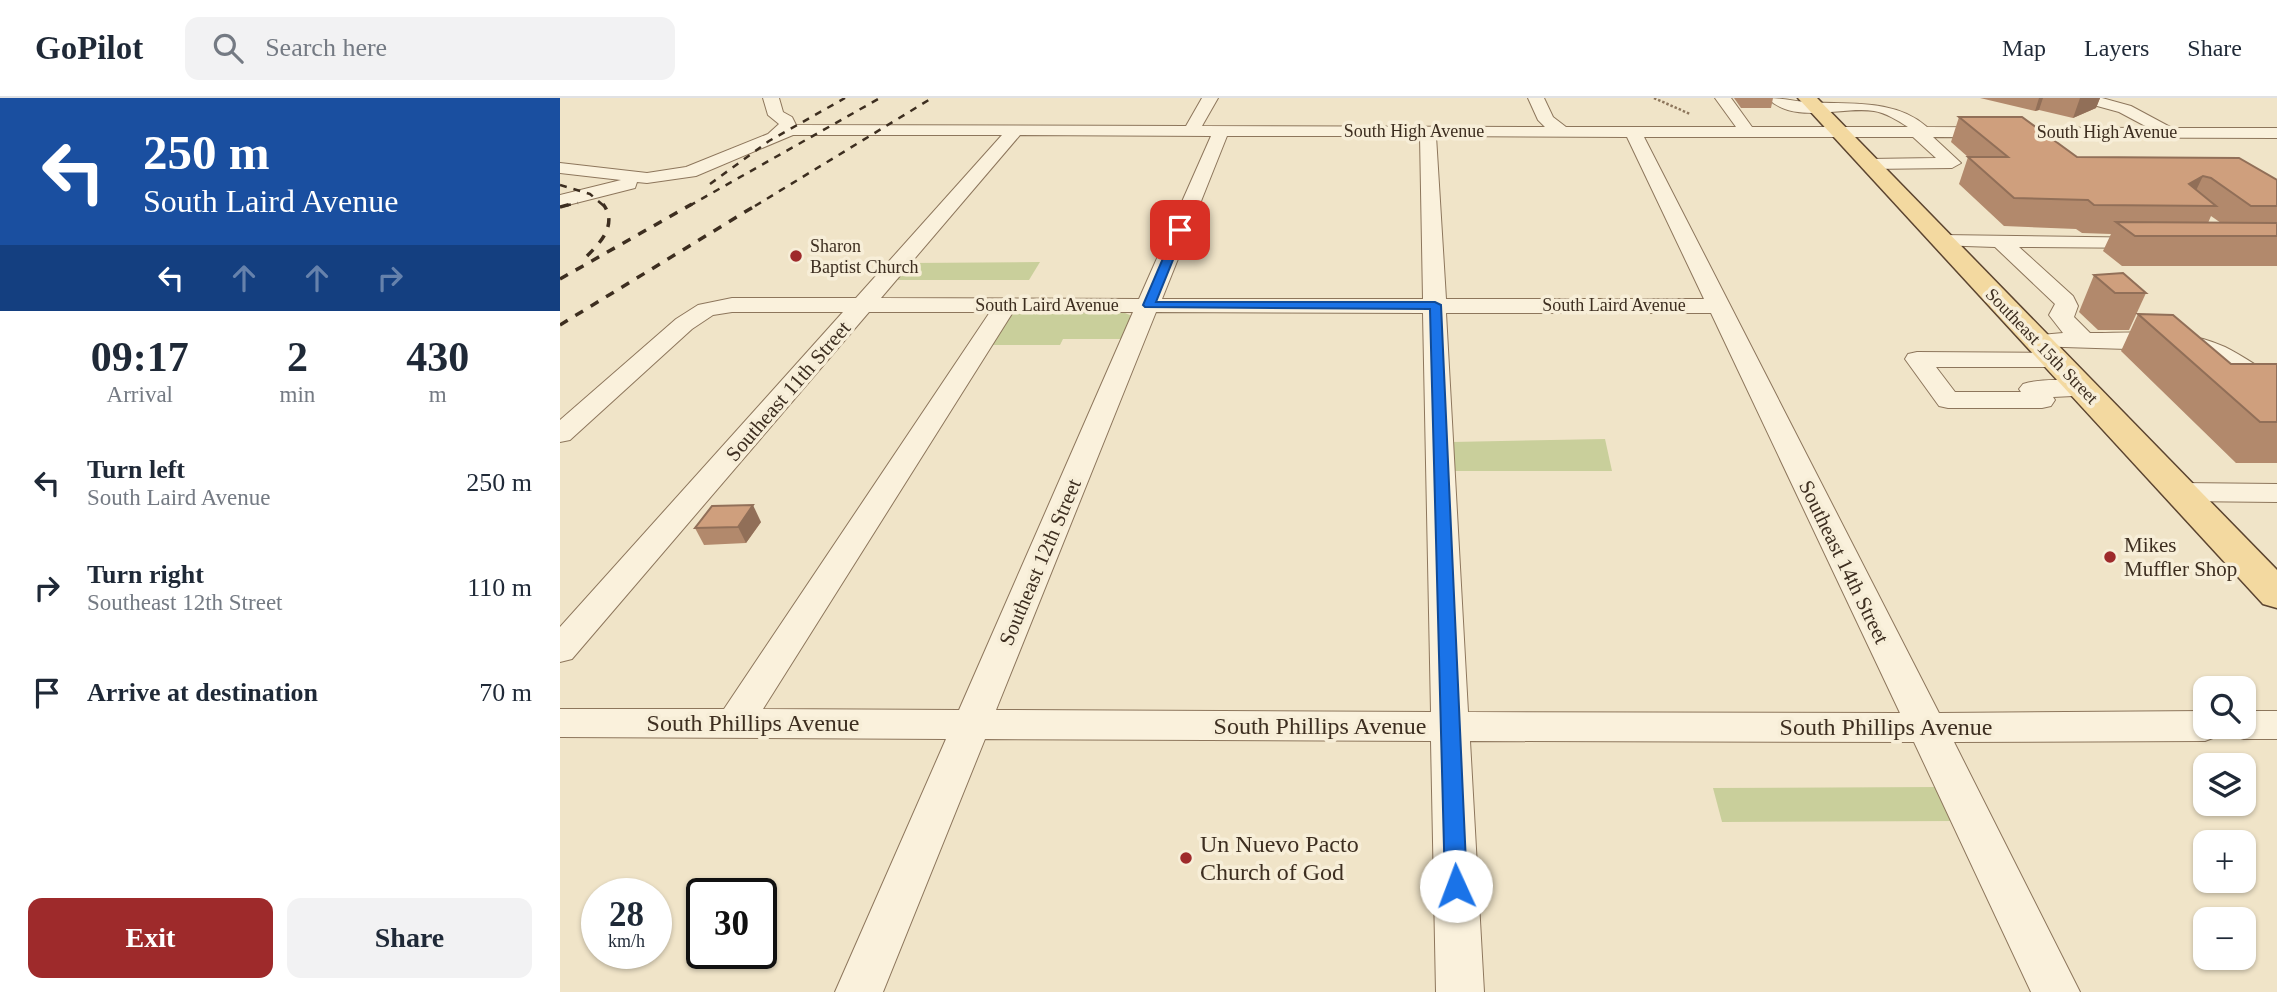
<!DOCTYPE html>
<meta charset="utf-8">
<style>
:root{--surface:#fff;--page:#f2f2f3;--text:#1f2937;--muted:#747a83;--line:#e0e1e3;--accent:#9e2a2b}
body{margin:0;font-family:Georgia,serif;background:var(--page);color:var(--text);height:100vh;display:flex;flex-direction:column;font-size:26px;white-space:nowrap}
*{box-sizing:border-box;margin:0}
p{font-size:23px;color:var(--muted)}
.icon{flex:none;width:38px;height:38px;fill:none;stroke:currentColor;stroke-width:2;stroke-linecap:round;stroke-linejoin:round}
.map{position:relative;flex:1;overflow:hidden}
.sheet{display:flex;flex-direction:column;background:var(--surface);width:560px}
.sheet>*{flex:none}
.guide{background:#1a4fa0;color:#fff;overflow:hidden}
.fabs{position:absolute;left:1633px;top:578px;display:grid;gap:14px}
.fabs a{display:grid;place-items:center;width:63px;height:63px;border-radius:14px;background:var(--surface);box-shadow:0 2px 5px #0004;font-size:35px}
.speed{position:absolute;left:21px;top:780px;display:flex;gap:14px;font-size:35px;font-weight:700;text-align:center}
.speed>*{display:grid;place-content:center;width:91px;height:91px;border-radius:50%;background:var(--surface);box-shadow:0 2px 5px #0004;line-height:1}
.speed small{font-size:18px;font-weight:400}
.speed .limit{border:4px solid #111;border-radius:10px;background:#fff;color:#111}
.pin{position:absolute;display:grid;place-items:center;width:60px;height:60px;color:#fff;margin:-30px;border-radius:14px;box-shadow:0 4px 10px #0006}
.me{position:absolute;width:77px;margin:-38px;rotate:358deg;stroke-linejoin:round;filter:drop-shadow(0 0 5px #0008)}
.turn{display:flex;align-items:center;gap:24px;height:147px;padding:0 28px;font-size:32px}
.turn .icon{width:91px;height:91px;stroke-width:2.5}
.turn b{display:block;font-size:49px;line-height:60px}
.lanes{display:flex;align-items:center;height:66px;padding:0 28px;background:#0003;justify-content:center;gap:35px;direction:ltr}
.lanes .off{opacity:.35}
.eta{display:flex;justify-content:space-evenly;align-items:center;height:119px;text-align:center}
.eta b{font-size:42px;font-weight:600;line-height:49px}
.primary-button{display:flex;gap:14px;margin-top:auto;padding:14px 28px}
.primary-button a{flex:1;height:80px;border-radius:14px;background:var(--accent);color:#fff;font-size:28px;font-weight:600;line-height:80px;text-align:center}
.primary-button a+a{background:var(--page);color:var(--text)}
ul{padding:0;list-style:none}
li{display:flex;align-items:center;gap:21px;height:105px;padding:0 28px}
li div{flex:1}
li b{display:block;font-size:26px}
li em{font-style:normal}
header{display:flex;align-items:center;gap:42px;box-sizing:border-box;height:98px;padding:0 35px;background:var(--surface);border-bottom:2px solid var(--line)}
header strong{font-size:33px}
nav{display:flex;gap:38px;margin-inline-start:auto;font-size:24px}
.search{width:490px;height:63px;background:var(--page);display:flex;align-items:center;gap:18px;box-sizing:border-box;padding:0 24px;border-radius:14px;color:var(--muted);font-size:26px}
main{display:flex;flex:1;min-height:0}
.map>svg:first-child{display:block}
.green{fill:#c9cf9b}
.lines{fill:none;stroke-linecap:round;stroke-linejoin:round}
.minor-casing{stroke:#8d765c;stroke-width:2}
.major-casing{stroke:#5b4430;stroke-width:3}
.path{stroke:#8d765c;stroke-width:2.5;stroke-dasharray:2.5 2;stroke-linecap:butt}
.minor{fill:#faf1dc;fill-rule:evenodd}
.major{fill:#f3d9a0;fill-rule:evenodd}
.rail-far1{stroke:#3d2e20;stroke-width:2.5;stroke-dasharray:7 7;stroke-linecap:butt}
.rail{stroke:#3d2e20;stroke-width:3.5;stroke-dasharray:9 9;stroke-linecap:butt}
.wall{fill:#b2896c;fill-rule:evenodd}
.shaded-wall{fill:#916f58}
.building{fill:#cf9f7d;stroke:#916f58;stroke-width:2}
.route{fill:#1a73e8;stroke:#114b97;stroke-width:2}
.poi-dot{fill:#9e2a2b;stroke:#f7eed8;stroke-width:2.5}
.labels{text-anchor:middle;stroke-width:7;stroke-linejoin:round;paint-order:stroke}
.far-street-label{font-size:18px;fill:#3d2e20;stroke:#f7eed8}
.far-poi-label{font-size:18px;fill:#3d2e20;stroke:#f7eed8;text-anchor:start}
.street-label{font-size:21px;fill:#3d2e20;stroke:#f7eed8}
.poi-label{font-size:21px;fill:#3d2e20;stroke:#f7eed8;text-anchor:start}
.near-street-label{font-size:24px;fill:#3d2e20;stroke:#f7eed8}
.near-poi-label{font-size:24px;fill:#3d2e20;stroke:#f7eed8;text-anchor:start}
</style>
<header>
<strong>GoPilot</strong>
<div class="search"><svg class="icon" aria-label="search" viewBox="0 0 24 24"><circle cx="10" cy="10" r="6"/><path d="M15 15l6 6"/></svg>Search here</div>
<nav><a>Map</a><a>Layers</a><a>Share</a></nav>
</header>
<main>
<section class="sheet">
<div class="guide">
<div class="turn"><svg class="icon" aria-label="left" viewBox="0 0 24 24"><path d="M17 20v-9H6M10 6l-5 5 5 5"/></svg><div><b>250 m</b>South Laird Avenue</div></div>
<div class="lanes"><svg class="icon" aria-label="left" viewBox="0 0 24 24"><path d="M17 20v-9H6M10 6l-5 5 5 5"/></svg><svg class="icon off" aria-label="ahead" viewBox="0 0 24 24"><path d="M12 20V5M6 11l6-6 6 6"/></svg><svg class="icon off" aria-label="ahead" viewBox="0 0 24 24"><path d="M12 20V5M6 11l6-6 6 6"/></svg><svg class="icon off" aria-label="right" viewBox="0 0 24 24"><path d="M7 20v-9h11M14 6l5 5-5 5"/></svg></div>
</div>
<div class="eta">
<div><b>09:17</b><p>Arrival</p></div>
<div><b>2</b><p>min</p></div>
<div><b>430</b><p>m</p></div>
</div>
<ul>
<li><svg class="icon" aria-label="left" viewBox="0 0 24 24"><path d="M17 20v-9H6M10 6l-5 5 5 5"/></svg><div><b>Turn left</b><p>South Laird Avenue</p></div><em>250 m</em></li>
<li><svg class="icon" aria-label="right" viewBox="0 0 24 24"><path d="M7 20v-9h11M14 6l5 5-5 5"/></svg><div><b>Turn right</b><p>Southeast 12th Street</p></div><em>110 m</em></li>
<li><svg class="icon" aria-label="arrive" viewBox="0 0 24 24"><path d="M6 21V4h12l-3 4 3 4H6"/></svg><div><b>Arrive at destination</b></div><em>70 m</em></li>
</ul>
<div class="primary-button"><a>Exit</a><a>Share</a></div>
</section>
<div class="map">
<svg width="1717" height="894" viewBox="0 0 1717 894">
<rect width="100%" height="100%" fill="#f0e4c8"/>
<g class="green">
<polygon points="480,164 469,182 335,182 350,165"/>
<polygon points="450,210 558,212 572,218 565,241 503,241 500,247 427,247"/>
<polygon points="1045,341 1052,373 894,373 892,344"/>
<polygon points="1378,689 1395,723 1162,724 1153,690"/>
</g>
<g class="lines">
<g class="minor-casing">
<g id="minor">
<path d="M203,0h16l4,14 9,5 4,8 390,1 16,-28h16l-16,28 343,1 -7,-7 -10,-22h16l9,19 13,10h170l-21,-29h16l21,29h156c-11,-7 -22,-14 -34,-16 -31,-5 -82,14 -106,-13 14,0 25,3 38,4 41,3 89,-4 121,25l222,1 -30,-16 -40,-11 -3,-3h26l29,8 41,22h105v10l-344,-1 28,26 -9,5 -83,1 -9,-5 9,-5 67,-1 -23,-21h-269l295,576 266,-2v15h19l-6,10 -13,5 -251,1 126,250h-49l-117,-250 -444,-1 14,251h-48l-5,-251 -446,-2 -102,253h-48l111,-253 -386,-2v-28h164l266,-397h-121l-297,347 -12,3v-35l283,-315h-111l-19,3 -21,14 -122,111 -10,2v-22l116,-101 22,-14 34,-7h124l146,-163h-209l-97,41 -49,7 -10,-1 -2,6 -75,19v-12l61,-15 -61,-7v-10l87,10 39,-6 82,-33 11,-10 -11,-9zM460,37l191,1 -72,163 -258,-1zM667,38h193l3,163h-261zM876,38l191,1 77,162h-258zM453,214h120l-174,398 -196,-1zM596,214l267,1 8,399 -435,-2zM886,215h265l189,400 -432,-1z"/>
<path d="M1383,137l215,3 3,4 -3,4 -7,2 -132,-1 54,49 5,10 -4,11 16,16c43,0 96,-5 135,14 18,9 35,21 52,31v19l-9,-3 -61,-37 -16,-6 -163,-5 -3,-5 3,-5 35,-3 -14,-18 6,-11 -60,-57 -59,-2 -3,-4 3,-4z"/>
<path d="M1357,254l138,1 9,2 3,5 -3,5 -9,2h-119l19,25h66l-2,-3 4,-5c20,-6 50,-5 70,1l4,5 -4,5 -40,2 2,3 -4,6 -9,2h-94l-9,-2 -34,-47 3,-5z"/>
<polygon points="1622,385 1717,386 1717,404 1622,403 1612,400 1607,394 1612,388"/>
<polygon points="1684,613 1717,613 1717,641 1684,641 1671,637 1666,628 1684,628"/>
</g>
</g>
<g class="major-casing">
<polygon id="major" points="1238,0 1257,0 1717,472 1717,510 1703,506"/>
</g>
<polyline class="path" points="1094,0 1130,16"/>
<use href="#minor" class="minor"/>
<use href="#major" class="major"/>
<g class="rail-far1">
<polyline points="150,86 209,43 285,0"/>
<polyline points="0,87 30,96 44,108"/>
<polyline points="4,108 18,105"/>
<polyline points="129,108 320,0"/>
<polyline points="195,108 372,0"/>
</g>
<g class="rail">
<polyline points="0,109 11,106"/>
<path d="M27,158c14,-14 31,-32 16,-52"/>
<polyline points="0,181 132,106"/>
<polyline points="0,227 198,106"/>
</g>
</g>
<g class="wall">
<polygon points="1174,0 1213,0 1211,10 1181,10"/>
<polygon points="1420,0 1540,0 1536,10 1513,20 1479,12 1475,13"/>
<path d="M1399,19l118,40 200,23v86h-155l-19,-15 8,-17 -29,-1 -6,-4 -72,-3 -45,-42 9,-27 -17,-15zM1651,118l10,7h-13z"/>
<polygon points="1534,177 1586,195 1569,232 1538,232 1519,214"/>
<polygon points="1578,216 1671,266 1717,266 1717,365 1676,365 1561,253"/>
<polygon points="201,424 186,445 144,447 135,430"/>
</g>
<g class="shaded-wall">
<polygon points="1479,0 1483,0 1479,12 1475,13"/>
<polygon points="1520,0 1540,0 1536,10 1513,20"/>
<polygon points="1643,78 1630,105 1629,86"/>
<polygon points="193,407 201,424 186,445 178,429"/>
</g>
<g class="building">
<polygon points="1399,19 1462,19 1517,59 1679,60 1717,82 1717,108 1691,108 1651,80 1643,78 1629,86 1656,108 1534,107 1528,102 1454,100 1408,59 1448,59"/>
<polygon points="1556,124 1717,125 1717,138 1575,138"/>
<polygon points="1563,175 1586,195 1555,195 1534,177"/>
<polygon points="1578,216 1613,217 1671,266 1717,266 1717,324 1700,324"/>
<polygon points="193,407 178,429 135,430 152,408"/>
</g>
<polygon class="route" points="616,130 625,132 596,204 875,204 881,207 907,788 904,795 896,798 888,795 885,788 870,211 585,209 583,207"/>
<g class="poi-dot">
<circle cx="236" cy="158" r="7"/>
<circle cx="1550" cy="459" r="7"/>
<circle cx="626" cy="760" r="7"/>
</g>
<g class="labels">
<g class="far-street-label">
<text x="854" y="39">South High Avenue</text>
<text x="1547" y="40">South High Avenue</text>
<text x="487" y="213">South Laird Avenue</text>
<text x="1054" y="213">South Laird Avenue</text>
<text transform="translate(1482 248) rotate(46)" y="6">Southeast 15th Street</text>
</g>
<g class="far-poi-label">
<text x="250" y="154">Sharon<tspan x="250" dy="21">Baptist Church</tspan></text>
</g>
<g class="street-label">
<text transform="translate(228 293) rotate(-49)" y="7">Southeast 11th Street</text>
<text transform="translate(480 464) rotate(-67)" y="7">Southeast 12th Street</text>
<text transform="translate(1284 464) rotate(64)" y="7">Southeast 14th Street</text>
</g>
<g class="poi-label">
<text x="1564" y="454">Mikes<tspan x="1564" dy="24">Muffler Shop</tspan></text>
</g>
<g class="near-street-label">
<text x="193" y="633">South Phillips Avenue</text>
<text x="760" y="636">South Phillips Avenue</text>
<text x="1326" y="637">South Phillips Avenue</text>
</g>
<g class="near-poi-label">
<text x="640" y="754">Un Nuevo Pacto<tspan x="640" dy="28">Church of God</tspan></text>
</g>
</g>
</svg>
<div class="fabs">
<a><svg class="icon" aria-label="search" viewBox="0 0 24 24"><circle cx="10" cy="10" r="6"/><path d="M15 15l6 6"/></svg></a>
<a><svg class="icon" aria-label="layers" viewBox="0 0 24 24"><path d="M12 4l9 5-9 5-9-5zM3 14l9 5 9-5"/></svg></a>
<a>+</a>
<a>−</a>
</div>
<div class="speed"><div>28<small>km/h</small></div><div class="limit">30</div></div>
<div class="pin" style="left:620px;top:132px;background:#d93025"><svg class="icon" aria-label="arrive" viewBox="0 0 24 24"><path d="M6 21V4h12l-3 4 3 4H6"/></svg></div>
<svg class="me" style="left:896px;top:788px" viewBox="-20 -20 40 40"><circle r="19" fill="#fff"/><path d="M0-13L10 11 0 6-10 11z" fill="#1a73e8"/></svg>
</div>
</main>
